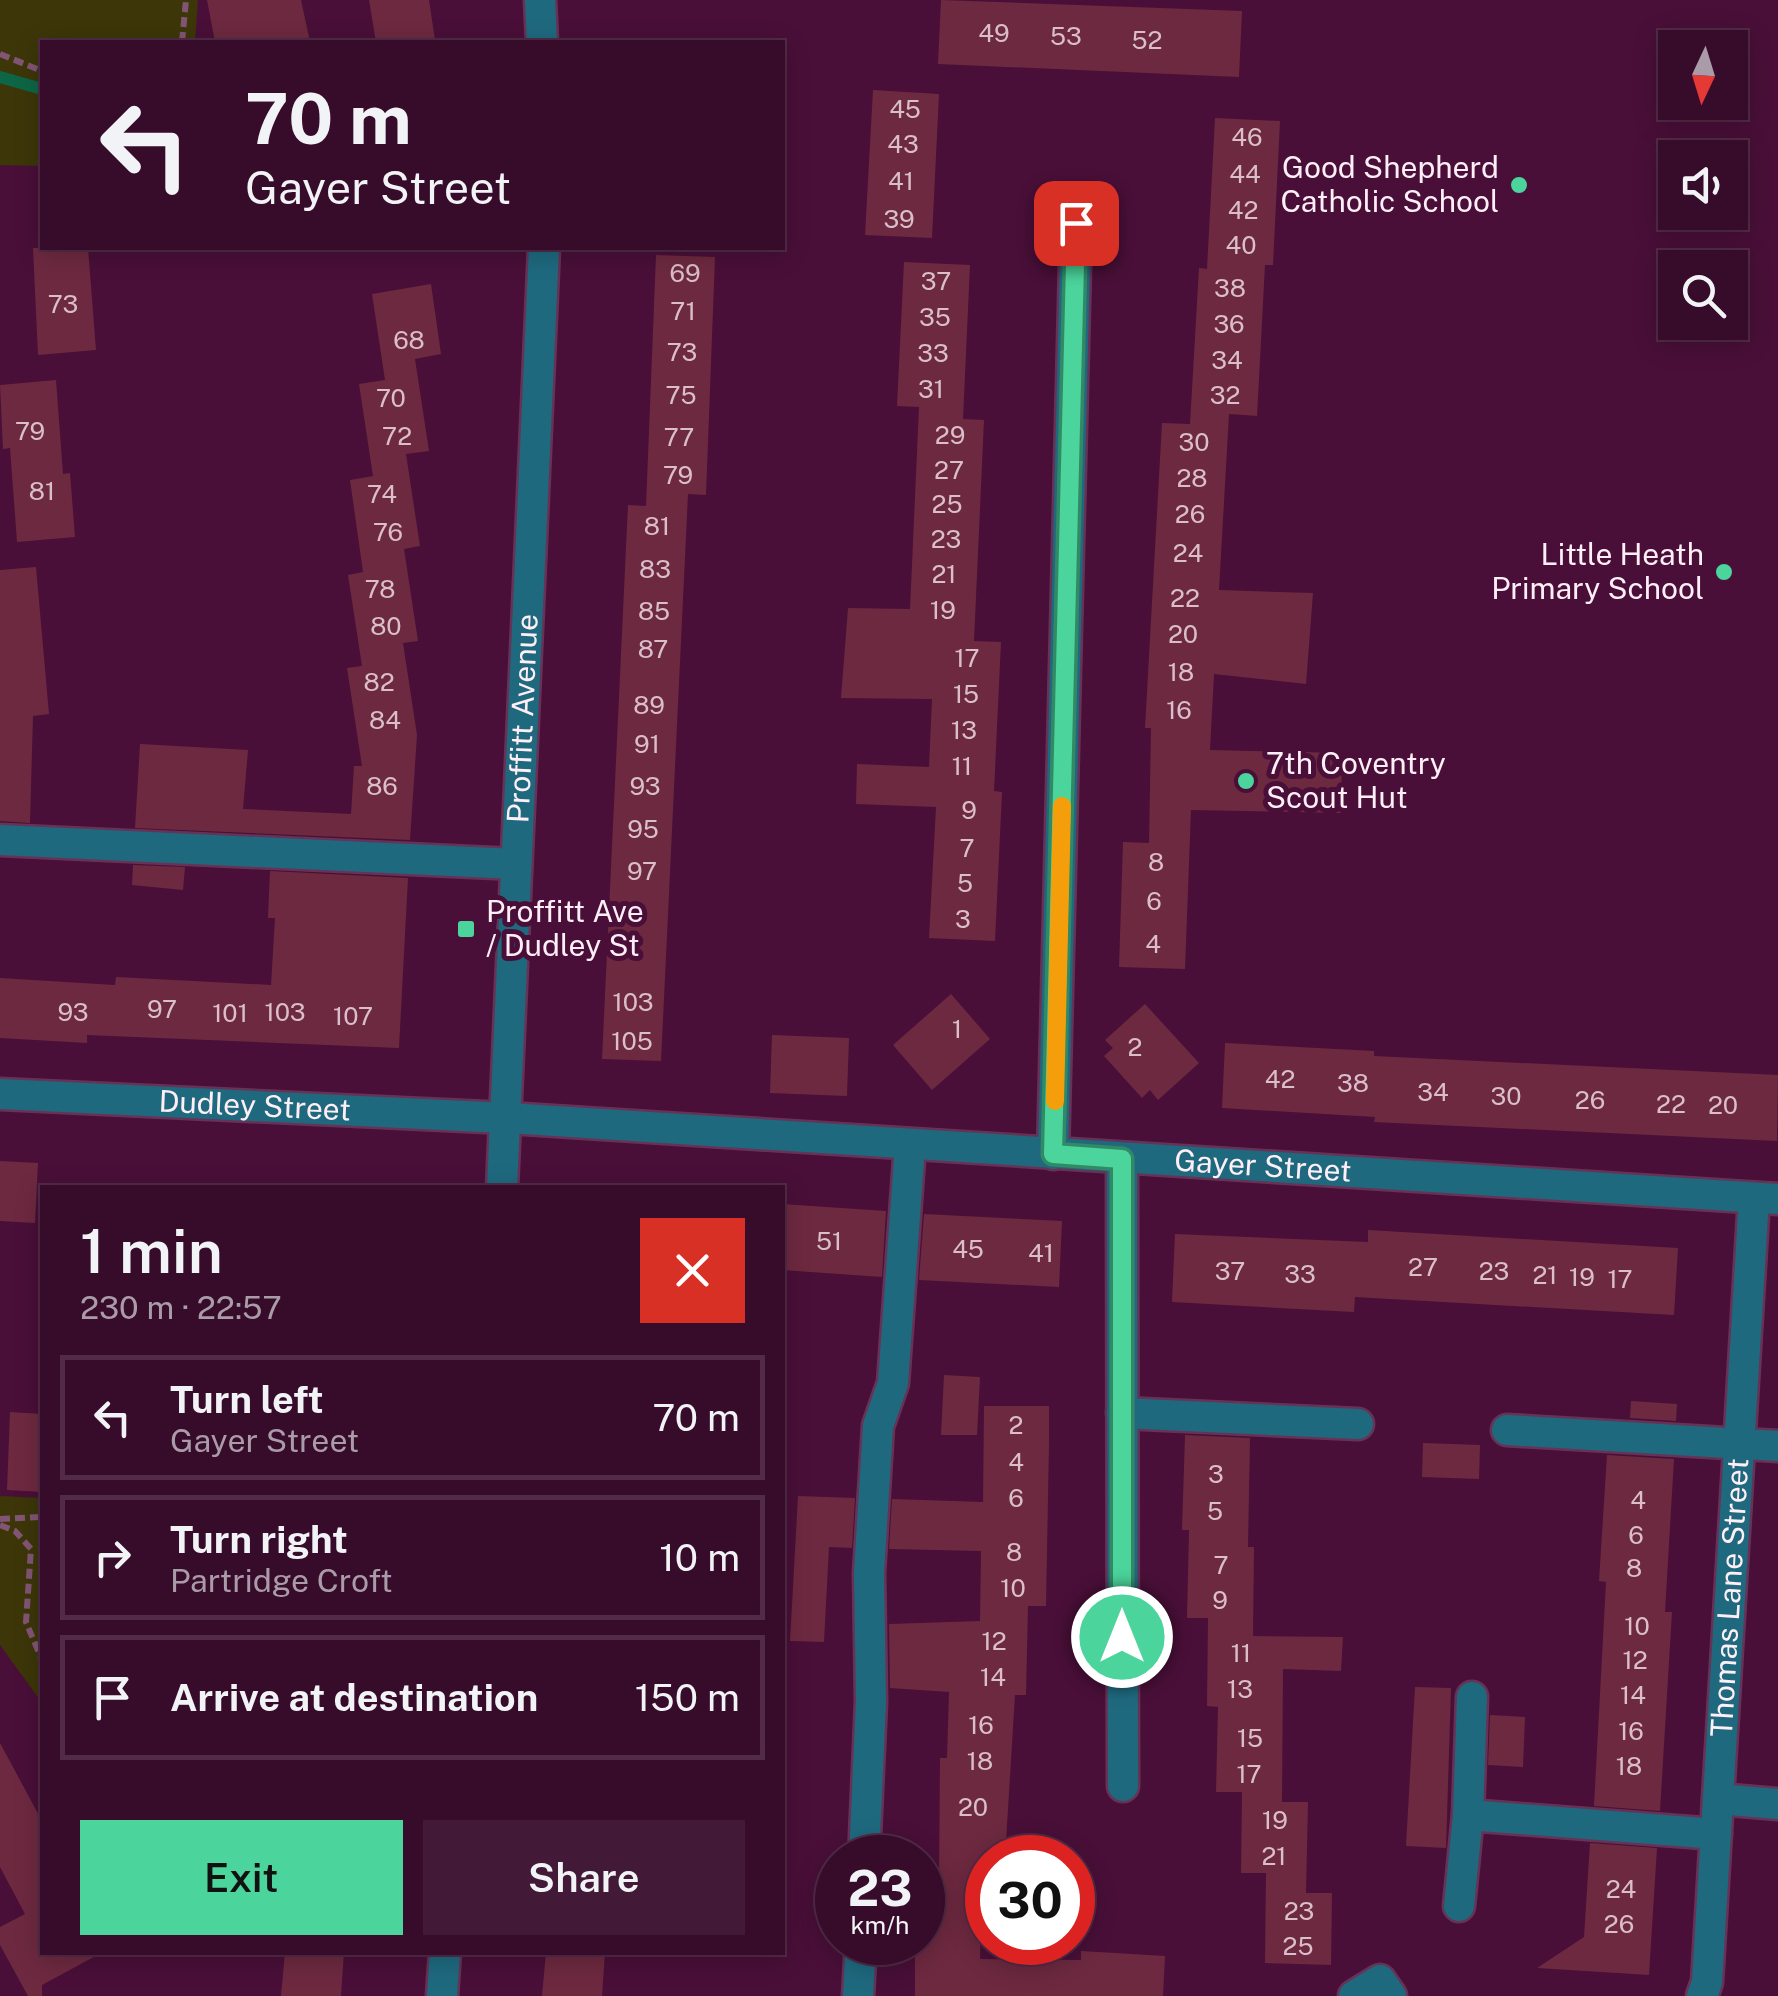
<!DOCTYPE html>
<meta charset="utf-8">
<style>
:root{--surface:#370b2a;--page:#421936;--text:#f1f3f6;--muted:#aa9ba8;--line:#512b47;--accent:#4bd49b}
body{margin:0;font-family:"Public Sans",sans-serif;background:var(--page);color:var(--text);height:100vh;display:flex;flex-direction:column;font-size:38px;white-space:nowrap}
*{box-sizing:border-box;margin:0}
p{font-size:32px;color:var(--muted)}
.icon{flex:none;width:55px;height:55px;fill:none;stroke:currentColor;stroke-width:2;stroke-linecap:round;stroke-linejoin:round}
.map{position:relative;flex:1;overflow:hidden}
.panel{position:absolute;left:40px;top:1185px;width:745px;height:770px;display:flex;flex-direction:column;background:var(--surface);border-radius:0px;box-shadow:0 5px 25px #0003,0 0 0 2px var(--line)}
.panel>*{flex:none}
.banner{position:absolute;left:40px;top:40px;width:745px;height:210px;border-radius:0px;box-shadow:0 5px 25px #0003,0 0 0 2px var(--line);background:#370b2a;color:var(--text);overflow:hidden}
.needle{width:65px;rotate:184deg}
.buttons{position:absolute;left:1658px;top:30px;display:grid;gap:20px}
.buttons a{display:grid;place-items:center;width:90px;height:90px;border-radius:0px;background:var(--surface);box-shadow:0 5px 25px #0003,0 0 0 2px var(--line);font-size:50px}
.speed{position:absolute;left:815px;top:1835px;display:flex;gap:20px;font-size:50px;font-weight:700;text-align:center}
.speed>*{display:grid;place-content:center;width:130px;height:130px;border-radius:50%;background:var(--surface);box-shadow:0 5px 25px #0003,0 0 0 2px var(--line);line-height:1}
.speed small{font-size:25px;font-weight:400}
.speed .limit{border:15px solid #d22;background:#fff;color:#111}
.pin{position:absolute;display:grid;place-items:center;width:85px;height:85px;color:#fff;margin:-42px;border-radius:20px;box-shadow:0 5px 15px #0006}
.me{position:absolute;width:110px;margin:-55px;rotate:0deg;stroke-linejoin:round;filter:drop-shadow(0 0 8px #0008)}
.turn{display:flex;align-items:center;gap:35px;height:210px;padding:0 40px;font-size:45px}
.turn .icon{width:130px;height:130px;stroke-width:2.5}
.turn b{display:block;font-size:70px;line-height:85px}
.round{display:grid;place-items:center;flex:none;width:105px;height:105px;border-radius:0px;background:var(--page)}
.headline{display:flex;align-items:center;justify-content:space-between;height:170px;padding:0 40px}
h1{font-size:60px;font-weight:600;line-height:75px}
.primary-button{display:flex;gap:20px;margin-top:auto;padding:20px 40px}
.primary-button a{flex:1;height:115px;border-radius:0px;background:var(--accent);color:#111;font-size:40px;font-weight:600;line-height:115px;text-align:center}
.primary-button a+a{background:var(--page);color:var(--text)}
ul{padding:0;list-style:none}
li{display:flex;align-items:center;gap:30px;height:125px;margin:0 20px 15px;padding:0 20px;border:5px solid var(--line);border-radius:0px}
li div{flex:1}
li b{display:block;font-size:38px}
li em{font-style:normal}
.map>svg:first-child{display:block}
.green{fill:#3c3609}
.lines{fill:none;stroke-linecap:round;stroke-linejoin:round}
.stream{stroke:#0d6645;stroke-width:12}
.building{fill:#6d2940}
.minor-casing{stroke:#663357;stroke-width:35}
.path{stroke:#825574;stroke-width:6;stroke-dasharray:10 5;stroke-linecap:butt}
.minor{stroke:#1f697f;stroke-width:30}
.route-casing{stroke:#318a65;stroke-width:25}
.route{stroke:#4bd49b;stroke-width:18}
.slow{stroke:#f59e0b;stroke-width:18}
.poi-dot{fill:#4bd49b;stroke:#490f38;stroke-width:4}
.labels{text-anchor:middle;stroke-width:10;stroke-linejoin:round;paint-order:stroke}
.number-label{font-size:25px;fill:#dabec9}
.poi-label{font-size:30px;fill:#feeff7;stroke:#490f38;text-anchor:end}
.street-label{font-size:30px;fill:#feeff7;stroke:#490f38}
</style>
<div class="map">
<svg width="1778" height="1996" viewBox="0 0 1778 1996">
<rect width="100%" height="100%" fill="#490f38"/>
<g class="green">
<polygon points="0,0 198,0 195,42 42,42 42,166 0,165"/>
<polygon points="0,1496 42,1498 42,1703 0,1645"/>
</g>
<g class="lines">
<polyline class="stream" points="0,77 42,89"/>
</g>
<g class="building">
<polygon points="207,0 301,0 310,42 215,42"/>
<polygon points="369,0 429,0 435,40 376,42"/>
<polygon points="941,0 1242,11 1239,77 938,64"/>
<polygon points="873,90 939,94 932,238 865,235"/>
<polygon points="1215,118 1280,121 1273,265 1265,265 1257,416 1229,414 1219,590 1313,593 1306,684 1214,674 1210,750 1342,753 1341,813 1191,810 1185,969 1119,967 1123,842 1149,843 1151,728 1145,728 1162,423 1190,424 1199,268 1207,269"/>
<polygon points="33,248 88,248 96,350 38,355"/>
<polygon points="656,255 715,257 706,495 688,494 661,1061 602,1059 628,505 646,506"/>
<polygon points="904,262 970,265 963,419 984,420 974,641 1001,642 994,791 1002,792 995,941 929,938 936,807 856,804 857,764 929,767 932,699 841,698 848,608 910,609 919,407 897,406"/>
<polygon points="431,284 441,354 415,359 429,451 406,454 420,546 404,549 418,641 403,643 417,735 410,840 135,828 140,744 248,750 243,809 351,814 354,766 362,766 347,668 362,666 348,575 363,572 350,480 373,476 359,384 385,380 372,294"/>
<polygon points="56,380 63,474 70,473 75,537 17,542 10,448 3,449 0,385"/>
<polygon points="36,567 49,714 33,716 30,823 0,821 0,570"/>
<polygon points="133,865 185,867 183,890 132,885"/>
<polygon points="270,871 408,878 399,1048 87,1035 87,1043 0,1038 0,978 115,985 116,977 271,985 275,918 268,918"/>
<polygon points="951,994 990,1039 932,1090 893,1045"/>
<polygon points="1145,1004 1199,1063 1158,1100 1150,1090 1142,1098 1104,1056 1113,1048 1105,1040"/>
<polygon points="772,1035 849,1038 847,1096 770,1093"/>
<polygon points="1225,1043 1374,1051 1374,1056 1778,1075 1777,1141 1374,1122 1375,1117 1222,1108"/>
<polygon points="0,1161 38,1163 35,1223 0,1221"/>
<polygon points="782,1204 886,1211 882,1277 782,1270"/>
<polygon points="924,1214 1062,1221 1059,1287 919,1280"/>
<polygon points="1368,1230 1678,1248 1674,1315 1355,1297 1354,1312 1172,1302 1175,1234 1368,1242"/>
<polygon points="944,1375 980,1377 977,1435 941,1435"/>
<polygon points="1631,1401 1677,1404 1676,1421 1630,1418"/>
<polygon points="984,1406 1049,1406 1049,1443 1046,1606 1028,1606 1026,1695 1015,1695 1005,1858 982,1861 980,1959 1081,1960 1081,1951 1165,1956 1163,1996 915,1996 915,1942 922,1942 922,1882 939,1882 940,1758 947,1758 949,1692 890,1688 889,1624 980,1621 981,1551 889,1549 892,1499 983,1502"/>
<polygon points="10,1412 42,1414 42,1492 7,1490"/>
<polygon points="1185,1435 1250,1438 1248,1547 1254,1547 1253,1636 1343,1637 1341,1671 1283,1669 1282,1802 1308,1802 1306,1893 1332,1893 1331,1965 1265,1963 1266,1873 1241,1873 1242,1792 1216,1792 1218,1707 1207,1706 1208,1618 1187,1618 1189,1530 1182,1530"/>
<polygon points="1423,1443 1480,1445 1479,1479 1422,1477"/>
<polygon points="1607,1455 1674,1459 1665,1612 1672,1612 1660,1811 1594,1806 1606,1582 1599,1581"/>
<polygon points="798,1496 855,1498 852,1548 829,1547 824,1642 790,1641"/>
<polygon points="1415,1687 1451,1688 1446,1848 1406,1846"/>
<polygon points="1490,1715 1525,1717 1523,1767 1488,1765"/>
<polygon points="0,1743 42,1821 42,1952 103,1952 42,1985 42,1996 28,1996 0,1945 0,1927 25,1914 0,1867"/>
<polygon points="1590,1843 1657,1848 1649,1975 1537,1968 1584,1937"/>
<polygon points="285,1952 344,1952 341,1996 281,1996"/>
<polygon points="546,1952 605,1952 602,1996 542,1996"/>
</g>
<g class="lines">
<g class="minor-casing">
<g id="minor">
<polyline points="540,0 542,42"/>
<polyline points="0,840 516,864"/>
<path id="s1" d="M0,1094l507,24 1271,81"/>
<polyline points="1053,1154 1076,223"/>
<polyline points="1122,1159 1123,1786"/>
<path id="s2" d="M502,1188l42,-940"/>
<polyline points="1122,1413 1358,1424"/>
<polyline points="1507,1430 1778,1446"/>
<polyline points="1718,1799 1778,1804"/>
<polyline points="1468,1815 1472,1697"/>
<polyline points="864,1858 871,1702 869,1573 878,1426 893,1383 910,1145"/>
<polyline points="1459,1906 1468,1815 1716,1834"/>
<polyline points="442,1996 445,1952"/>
<polyline points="858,1996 861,1942"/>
<polyline points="1354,1996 1380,1980 1391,1996"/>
<path id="s3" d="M1702,1996l5,-14 47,-784"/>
</g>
</g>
<g class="path">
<polyline points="182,42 186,0"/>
<polyline points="0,54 42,71"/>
<polyline points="0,1519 42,1517"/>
<polyline points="0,1525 15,1531 31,1549 26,1622 42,1660"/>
</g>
<use href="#minor" class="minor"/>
</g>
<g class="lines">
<g class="route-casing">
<polyline id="route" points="1076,223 1053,1154 1122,1159 1122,1637"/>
</g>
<use href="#route" class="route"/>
<polyline class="slow" points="1055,1101 1062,806"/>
</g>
<g class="poi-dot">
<circle cx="1519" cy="185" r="10"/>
<circle cx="1724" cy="572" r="10"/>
<circle cx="1246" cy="781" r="10"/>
<rect x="456" y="919" width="20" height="20" rx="5"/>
</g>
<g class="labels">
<g class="number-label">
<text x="994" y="42">49</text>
<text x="1066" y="45">53</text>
<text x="1147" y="49">52</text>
<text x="905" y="118">45</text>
<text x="1247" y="146">46</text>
<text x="903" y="153">43</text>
<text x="1245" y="183">44</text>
<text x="901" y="190">41</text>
<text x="1243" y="219">42</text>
<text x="899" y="228">39</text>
<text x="1241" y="254">40</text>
<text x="685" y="282">69</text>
<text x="936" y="290">37</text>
<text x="1230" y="297">38</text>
<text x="63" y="313">73</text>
<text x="683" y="320">71</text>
<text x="935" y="326">35</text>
<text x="1229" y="333">36</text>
<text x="409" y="349">68</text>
<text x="682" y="361">73</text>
<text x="933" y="362">33</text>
<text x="1227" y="369">34</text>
<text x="931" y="398">31</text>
<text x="681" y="404">75</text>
<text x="1225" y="404">32</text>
<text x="391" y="407">70</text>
<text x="30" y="440">79</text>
<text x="950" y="444">29</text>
<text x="397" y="445">72</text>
<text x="679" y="446">77</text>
<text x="1194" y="451">30</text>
<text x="949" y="479">27</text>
<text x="678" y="484">79</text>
<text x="1192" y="487">28</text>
<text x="42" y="500">81</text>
<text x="382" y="503">74</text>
<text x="947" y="513">25</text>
<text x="1190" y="523">26</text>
<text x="657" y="535">81</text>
<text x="388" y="541">76</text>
<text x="946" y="548">23</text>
<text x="1188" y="562">24</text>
<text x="655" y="578">83</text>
<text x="944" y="583">21</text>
<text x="380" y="598">78</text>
<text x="1185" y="607">22</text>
<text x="943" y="619">19</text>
<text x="654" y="620">85</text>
<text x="386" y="635">80</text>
<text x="1183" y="643">20</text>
<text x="653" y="658">87</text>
<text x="967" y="667">17</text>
<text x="1181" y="681">18</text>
<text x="379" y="691">82</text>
<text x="966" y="703">15</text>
<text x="649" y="714">89</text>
<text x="1179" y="719">16</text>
<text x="385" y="729">84</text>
<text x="964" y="739">13</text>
<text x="647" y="753">91</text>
<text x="962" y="775">11</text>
<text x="382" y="795">86</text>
<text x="645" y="795">93</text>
<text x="969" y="819">9</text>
<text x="643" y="838">95</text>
<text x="967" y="857">7</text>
<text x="1156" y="871">8</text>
<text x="642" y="880">97</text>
<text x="965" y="892">5</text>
<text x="1154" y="910">6</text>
<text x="963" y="928">3</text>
<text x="1153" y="953">4</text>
<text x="633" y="1011">103</text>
<text x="162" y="1018">97</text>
<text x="73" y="1021">93</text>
<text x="285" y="1021">103</text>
<text x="230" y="1022">101</text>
<text x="353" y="1025">107</text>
<text x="957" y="1038">1</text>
<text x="632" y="1050">105</text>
<text x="1135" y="1056">2</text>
<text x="1280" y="1088">42</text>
<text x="1353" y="1092">38</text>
<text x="1433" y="1101">34</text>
<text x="1506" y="1105">30</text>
<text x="1590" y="1109">26</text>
<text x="1671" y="1113">22</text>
<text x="1723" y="1114">20</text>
<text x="829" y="1250">51</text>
<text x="968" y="1258">45</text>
<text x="1041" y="1262">41</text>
<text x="1423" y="1276">27</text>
<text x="1230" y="1280">37</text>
<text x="1494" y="1280">23</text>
<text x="1300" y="1283">33</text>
<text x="1545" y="1284">21</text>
<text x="1582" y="1286">19</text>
<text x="1620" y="1288">17</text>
<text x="1016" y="1434">2</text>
<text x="1016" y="1471">4</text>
<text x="1216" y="1483">3</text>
<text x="1016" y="1507">6</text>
<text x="1638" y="1509">4</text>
<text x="1215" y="1520">5</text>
<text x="1636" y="1544">6</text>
<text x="1014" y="1561">8</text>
<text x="1221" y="1574">7</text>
<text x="1634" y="1577">8</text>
<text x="1013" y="1597">10</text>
<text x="1220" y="1609">9</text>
<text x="1637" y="1635">10</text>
<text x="994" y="1650">12</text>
<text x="1241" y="1662">11</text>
<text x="1635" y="1669">12</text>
<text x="993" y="1686">14</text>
<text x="1240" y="1698">13</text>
<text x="1633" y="1704">14</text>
<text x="981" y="1734">16</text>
<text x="1631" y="1740">16</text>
<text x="1250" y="1747">15</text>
<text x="980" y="1770">18</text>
<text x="1629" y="1775">18</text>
<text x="1249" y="1783">17</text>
<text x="973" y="1816">20</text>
<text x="1275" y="1829">19</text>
<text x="1274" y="1865">21</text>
<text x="1621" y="1898">24</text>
<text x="1299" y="1920">23</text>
<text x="1619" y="1933">26</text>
<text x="1298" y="1955">25</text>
</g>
<g class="poi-label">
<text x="1499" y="178">Good Shepherd<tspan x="1499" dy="34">Catholic School</tspan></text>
<text x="1704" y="565">Little Heath<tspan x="1704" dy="34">Primary School</tspan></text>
<text x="1266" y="774" text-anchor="start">7th Coventry<tspan x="1266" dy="34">Scout Hut</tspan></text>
<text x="486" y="922" text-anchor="start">Proffitt Ave<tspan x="486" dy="34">/ Dudley St</tspan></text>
</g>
<g class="street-label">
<text dy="10" stroke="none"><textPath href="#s2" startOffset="470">Proffitt Avenue</textPath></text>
<text dy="10" stroke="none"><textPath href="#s1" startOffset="255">Dudley Street</textPath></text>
<text dy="10" stroke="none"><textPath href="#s1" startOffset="1265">Gayer Street</textPath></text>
<text dy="10" stroke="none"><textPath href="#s3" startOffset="400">Thomas Lane Street</textPath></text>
</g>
</g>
</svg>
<div class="buttons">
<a><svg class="needle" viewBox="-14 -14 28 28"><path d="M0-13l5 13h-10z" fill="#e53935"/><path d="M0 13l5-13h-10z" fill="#aa9ba8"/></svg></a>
<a><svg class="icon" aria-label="sound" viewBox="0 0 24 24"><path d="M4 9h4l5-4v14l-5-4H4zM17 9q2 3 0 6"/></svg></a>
<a><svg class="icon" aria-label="search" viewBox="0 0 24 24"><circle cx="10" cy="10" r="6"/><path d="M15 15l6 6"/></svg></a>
</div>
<div class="speed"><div>23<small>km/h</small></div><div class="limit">30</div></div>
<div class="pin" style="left:1076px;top:223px;background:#d93025"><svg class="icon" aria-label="arrive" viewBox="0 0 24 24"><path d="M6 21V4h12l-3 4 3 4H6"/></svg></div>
<svg class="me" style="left:1122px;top:1637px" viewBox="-20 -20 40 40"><circle r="17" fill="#4bd49b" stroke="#fff" stroke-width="3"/><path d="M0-11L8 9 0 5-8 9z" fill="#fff"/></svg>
<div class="banner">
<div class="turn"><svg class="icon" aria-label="left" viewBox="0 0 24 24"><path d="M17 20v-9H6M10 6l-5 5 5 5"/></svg><div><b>70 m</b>Gayer Street</div></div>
</div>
<section class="panel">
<div class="headline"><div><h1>1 min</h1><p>230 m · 22:57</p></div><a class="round" style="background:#d93025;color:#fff"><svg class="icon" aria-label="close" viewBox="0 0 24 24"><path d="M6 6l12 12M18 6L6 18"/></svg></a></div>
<ul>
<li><svg class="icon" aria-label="left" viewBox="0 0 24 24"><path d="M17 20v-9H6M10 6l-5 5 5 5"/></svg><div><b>Turn left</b><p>Gayer Street</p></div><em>70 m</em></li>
<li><svg class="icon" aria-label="right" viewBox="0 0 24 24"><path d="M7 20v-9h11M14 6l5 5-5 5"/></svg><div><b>Turn right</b><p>Partridge Croft</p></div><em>10 m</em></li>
<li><svg class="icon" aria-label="arrive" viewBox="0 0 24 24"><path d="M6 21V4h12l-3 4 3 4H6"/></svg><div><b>Arrive at destination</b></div><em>150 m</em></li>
</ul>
<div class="primary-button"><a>Exit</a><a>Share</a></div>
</section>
</div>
